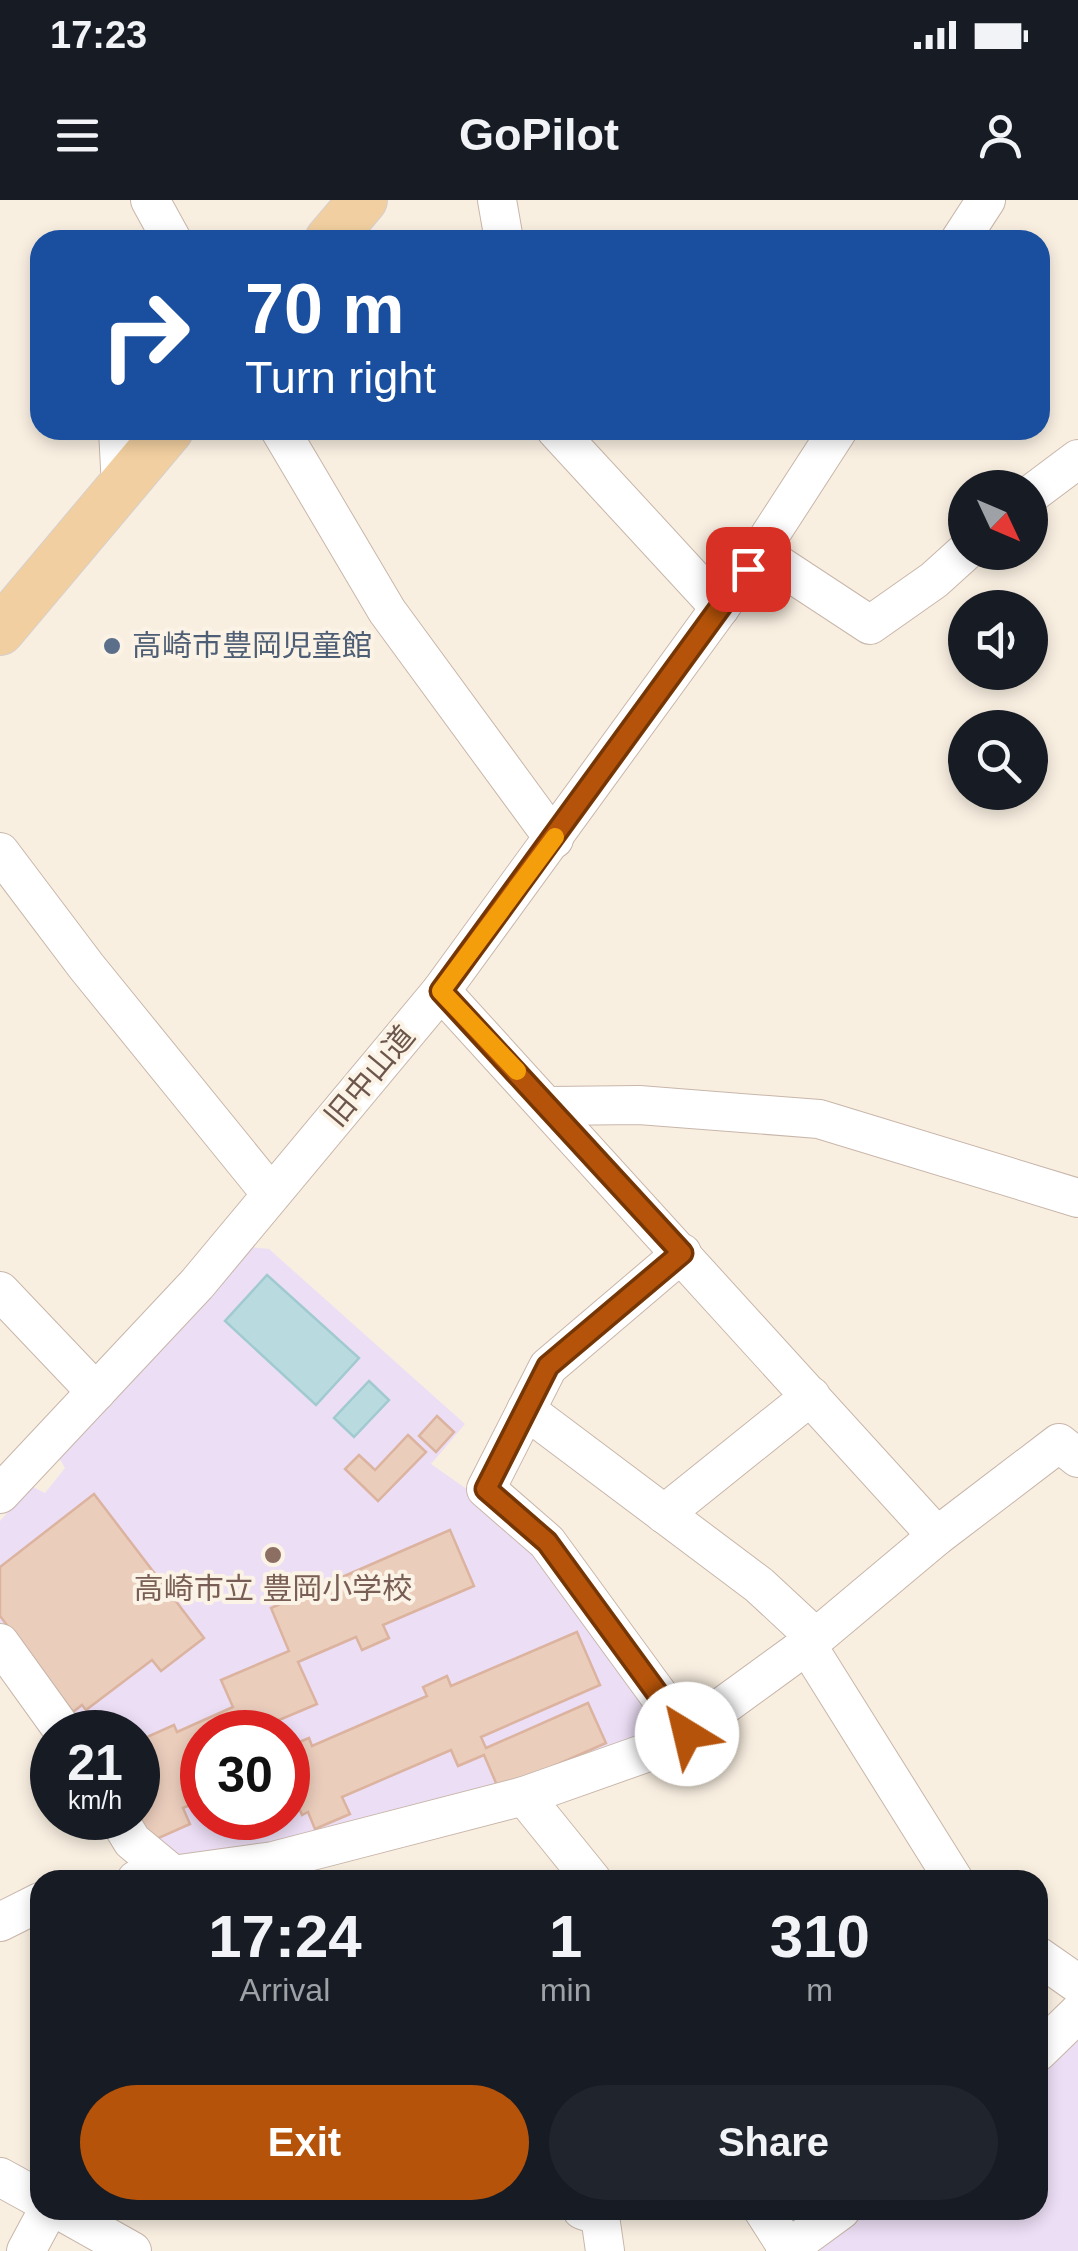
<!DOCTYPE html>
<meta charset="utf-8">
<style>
:root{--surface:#171b24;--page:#20242c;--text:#f1f3f6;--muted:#9ea1a6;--accent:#b45309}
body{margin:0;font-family:Helvetica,"Noto Sans JP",sans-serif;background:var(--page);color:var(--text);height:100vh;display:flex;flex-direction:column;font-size:38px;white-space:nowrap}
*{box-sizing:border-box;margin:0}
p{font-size:32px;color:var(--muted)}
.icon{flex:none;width:55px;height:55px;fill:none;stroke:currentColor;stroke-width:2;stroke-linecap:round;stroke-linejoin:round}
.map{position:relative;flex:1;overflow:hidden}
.sheet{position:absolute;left:30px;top:1670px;width:1018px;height:350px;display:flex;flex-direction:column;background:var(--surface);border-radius:30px;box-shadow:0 5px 15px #0003}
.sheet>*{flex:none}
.banner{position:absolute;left:30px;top:30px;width:1020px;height:210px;border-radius:30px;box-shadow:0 5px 15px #0003;background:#1a4fa0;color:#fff;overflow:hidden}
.needle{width:65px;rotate:134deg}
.controls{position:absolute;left:948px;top:270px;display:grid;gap:20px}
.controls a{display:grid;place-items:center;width:100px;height:100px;border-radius:50%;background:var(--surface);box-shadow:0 5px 15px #0003;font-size:50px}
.speed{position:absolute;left:30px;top:1510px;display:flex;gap:20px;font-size:50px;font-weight:700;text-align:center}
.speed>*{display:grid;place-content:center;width:130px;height:130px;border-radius:50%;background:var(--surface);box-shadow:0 5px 15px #0003;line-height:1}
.speed small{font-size:25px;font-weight:400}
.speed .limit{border:15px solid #d22;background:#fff;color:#111}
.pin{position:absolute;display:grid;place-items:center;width:85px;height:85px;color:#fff;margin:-42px;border-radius:20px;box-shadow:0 5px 15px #0006}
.me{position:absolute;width:110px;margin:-55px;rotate:324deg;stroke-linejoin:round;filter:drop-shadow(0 0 8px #0008)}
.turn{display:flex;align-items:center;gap:35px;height:210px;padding:0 50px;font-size:45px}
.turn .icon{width:130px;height:130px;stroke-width:2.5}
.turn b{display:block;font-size:70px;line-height:85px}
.eta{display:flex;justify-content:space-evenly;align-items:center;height:170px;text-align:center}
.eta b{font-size:60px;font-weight:700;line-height:70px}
.button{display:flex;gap:20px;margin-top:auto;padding:20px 50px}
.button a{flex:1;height:115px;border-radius:60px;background:var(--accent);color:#fff;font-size:40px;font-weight:700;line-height:115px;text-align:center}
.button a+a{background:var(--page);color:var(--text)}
.status{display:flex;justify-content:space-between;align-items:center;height:70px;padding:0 50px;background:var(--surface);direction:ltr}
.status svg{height:28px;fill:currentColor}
header{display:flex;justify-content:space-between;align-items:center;height:130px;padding:0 50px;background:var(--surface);font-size:45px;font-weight:700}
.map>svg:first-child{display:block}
.education{fill:#ecdef5;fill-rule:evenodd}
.water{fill:#b9dbdf;stroke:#a0cad0;stroke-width:2.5}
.building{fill:#ebcdbc;stroke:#dbb39f;stroke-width:2.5}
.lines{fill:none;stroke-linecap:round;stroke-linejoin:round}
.minor-casing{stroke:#c8b6aa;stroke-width:40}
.major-casing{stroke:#d6d0cd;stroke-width:50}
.minor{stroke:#fff;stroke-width:38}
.major{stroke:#f1cfa0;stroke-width:48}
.route-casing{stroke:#753606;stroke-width:25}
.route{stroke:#b45309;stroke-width:18}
.slow{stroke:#f59e0b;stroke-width:18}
.service-dot{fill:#5c6f8a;stroke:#fcf3e7;stroke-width:4}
.education-dot{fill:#8d6e63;stroke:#fcf3e7;stroke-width:4}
.labels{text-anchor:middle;stroke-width:8;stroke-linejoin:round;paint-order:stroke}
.service-label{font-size:30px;fill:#4e5e75;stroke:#fcf3e7;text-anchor:start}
.street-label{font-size:30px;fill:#6d564b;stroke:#fcf3e7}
.education-label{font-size:30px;fill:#785e54;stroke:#fcf3e7}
</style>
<div class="status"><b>17:23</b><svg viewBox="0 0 49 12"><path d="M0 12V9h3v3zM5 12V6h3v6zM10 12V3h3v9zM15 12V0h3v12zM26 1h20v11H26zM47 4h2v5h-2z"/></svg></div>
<header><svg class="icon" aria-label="menu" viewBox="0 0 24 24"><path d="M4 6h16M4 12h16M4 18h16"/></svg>GoPilot<svg class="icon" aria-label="person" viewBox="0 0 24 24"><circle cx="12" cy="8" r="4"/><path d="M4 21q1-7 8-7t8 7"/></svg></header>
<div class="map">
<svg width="1078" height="2051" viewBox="0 0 1078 2051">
<rect width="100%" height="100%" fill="#f9efe1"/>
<g class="education">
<path d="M249,1047l20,2 196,175 -34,40 97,68 149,198 -397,123 -111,11 -31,-46v-86h-69l-69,-97v-114l31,-35 14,7 20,-25 -7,-12zM202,1532h86v86h-86z"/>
<polygon points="1078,1837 1078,2051 819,2051 861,2010 1038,2010 1038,1870"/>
</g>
<g class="water">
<polygon points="267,1075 359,1158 316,1205 225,1121"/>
<polygon points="369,1181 389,1200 354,1237 334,1218"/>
</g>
<g class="building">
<polygon points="437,1216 454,1232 436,1252 419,1236"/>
<polygon points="408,1235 426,1252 378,1301 345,1269 359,1255 375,1270"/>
<polygon points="94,1294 204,1438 161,1471 152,1460 86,1510 82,1505 73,1512 0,1416 0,1367"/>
<polygon points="450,1330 474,1386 383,1425 389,1438 362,1450 356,1437 298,1462 317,1504 279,1520 284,1532 202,1532 202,1600 183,1608 190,1624 152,1641 138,1614 138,1541 174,1525 177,1532 233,1507 221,1480 289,1451 271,1408"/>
<polygon points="577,1432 600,1485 481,1537 486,1548 588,1503 606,1543 499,1590 484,1555 458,1566 451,1550 342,1597 350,1614 315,1629 308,1612 302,1615 288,1582 288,1540 290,1546 309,1538 312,1546 427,1496 423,1487 447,1476 451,1486"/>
</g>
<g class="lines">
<g class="minor-casing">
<g id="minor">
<polyline points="150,0 172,40"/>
<polyline points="497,0 504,40"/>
<polyline points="960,40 986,0"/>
<polyline points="118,230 121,287"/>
<polyline points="280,230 387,411 554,639"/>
<polyline points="556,230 720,408"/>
<polyline points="1030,295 1078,259"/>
<polyline points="759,352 870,425 934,380 965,352"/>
<polyline points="0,652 86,766 271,994"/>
<polyline points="441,791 937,1336"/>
<polyline points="549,906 639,905 819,919 1078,998"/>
<polyline points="682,1053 548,1167 486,1289 547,1342 687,1534"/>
<polyline points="0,1091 96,1192"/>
<polyline points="526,1210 759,1385 815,1437"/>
<polyline points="0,1294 197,1084 441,791 748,369 838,230"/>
<polyline points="664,1314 811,1196"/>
<polyline points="0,1443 64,1532"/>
<polyline points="807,1445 954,1680"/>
<polyline points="524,1596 592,1680"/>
<polyline points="118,1618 132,1641 173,1675"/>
<polyline points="136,1680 273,1661 524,1596 671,1544 807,1445 937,1336 1059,1243 1078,1258"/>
<polyline points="0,1722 40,1702"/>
<polyline points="1038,1756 1078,1784"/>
<polyline points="1038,1852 1078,1813"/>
<polyline points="0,1977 40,1999"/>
<polyline points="59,2010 132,2051"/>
<polyline points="582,2010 600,2016 605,2051"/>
<polyline points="763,2010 788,2049"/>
<polyline points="26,2051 48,2010"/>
<polyline points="785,2051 841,2010"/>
</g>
</g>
<g class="major-casing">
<g id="major">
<polyline points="329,40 363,0"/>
<polyline points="0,431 169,230"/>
</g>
</g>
<use href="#minor" class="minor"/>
<use href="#major" class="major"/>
</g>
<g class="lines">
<g class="route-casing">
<polyline id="route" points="687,1534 547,1342 486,1289 548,1166 682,1053 441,791 748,369"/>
</g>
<use href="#route" class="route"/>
<polyline class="slow" points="517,871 441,791 555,637"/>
</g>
<circle class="service-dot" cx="112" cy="446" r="10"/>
<circle class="education-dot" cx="273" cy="1355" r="10"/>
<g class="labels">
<g class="service-label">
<text x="132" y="456">高崎市豊岡児童館</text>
</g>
<g class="street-label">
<text transform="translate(370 876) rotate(-50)" y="10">旧中山道</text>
</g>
<g class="education-label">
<text x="273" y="1399">高崎市立 豊岡小学校</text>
</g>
</g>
</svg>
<div class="controls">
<a><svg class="needle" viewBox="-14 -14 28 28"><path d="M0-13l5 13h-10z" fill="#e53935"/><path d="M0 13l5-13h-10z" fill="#9ea1a6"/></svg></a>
<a><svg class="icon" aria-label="sound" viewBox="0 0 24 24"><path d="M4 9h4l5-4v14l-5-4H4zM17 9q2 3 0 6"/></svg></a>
<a><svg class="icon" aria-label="search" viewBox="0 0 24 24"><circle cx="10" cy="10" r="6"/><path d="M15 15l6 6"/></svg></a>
</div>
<div class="speed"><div>21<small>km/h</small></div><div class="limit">30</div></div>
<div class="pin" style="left:748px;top:369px;background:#d93025"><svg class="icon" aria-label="arrive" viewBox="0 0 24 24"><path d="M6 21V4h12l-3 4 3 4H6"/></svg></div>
<svg class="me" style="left:687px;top:1534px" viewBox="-20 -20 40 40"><circle r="19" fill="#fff"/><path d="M0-13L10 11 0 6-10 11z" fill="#b45309"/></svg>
<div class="banner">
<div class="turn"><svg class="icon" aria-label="right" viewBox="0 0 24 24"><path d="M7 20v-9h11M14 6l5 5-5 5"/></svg><div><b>70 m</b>Turn right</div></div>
</div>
<section class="sheet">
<div class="eta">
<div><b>17:24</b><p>Arrival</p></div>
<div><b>1</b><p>min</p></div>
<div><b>310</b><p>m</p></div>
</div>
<div class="button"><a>Exit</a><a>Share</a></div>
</section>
</div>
